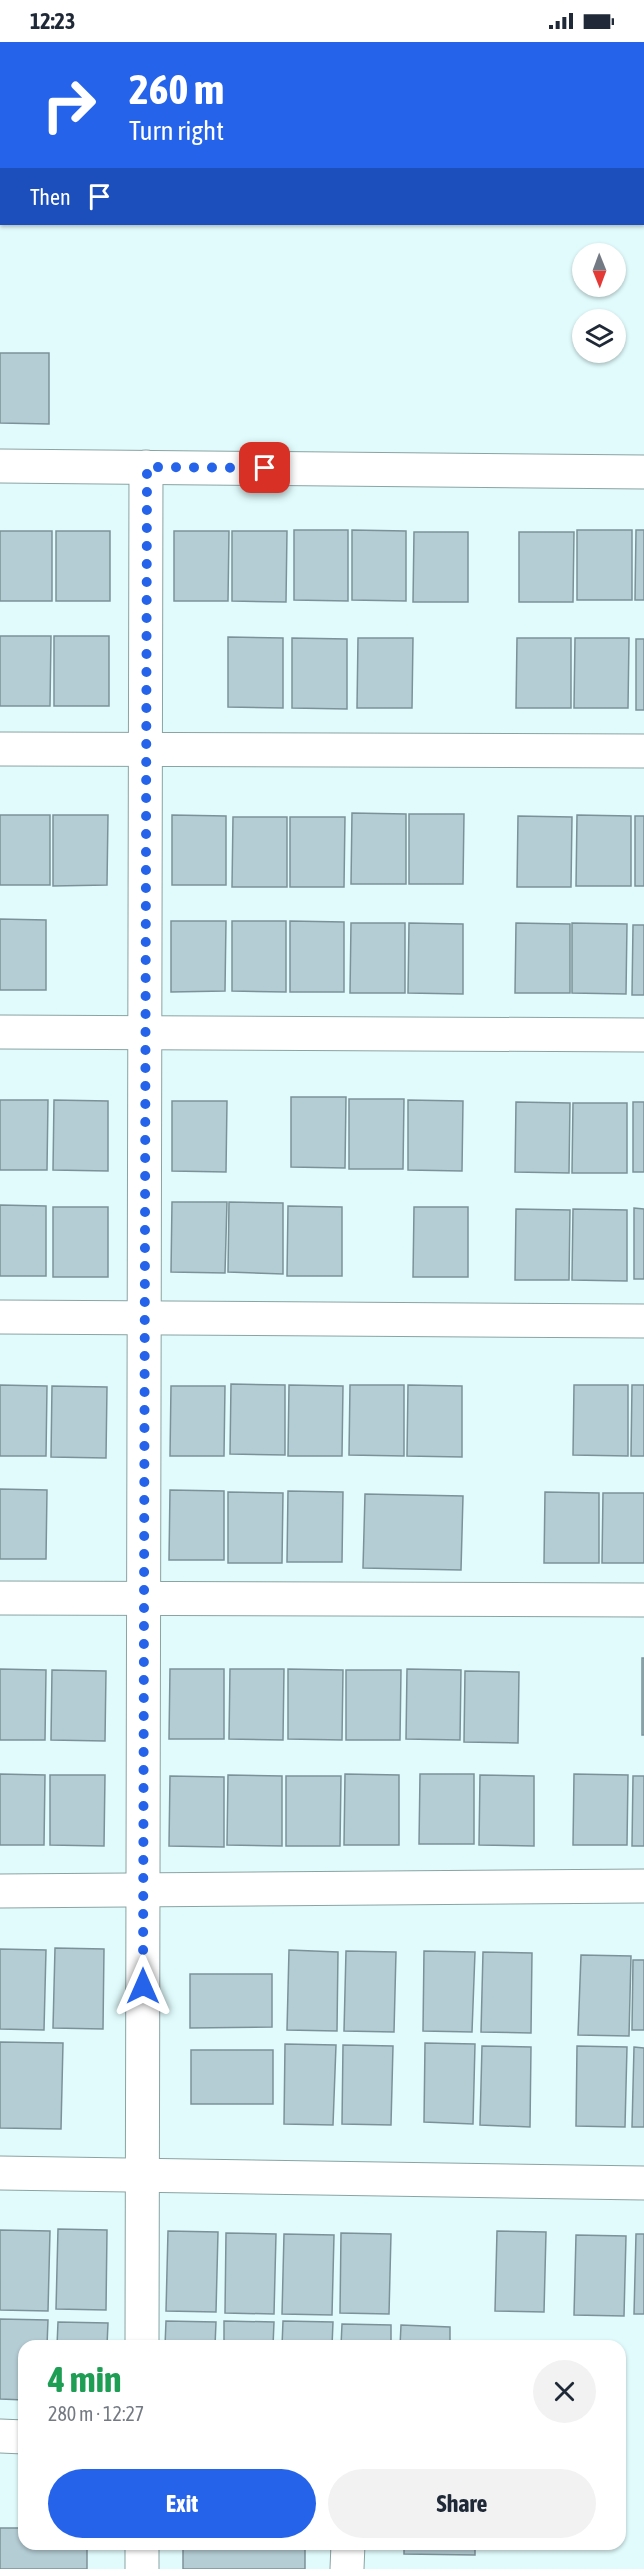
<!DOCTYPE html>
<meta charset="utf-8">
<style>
:root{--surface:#fff;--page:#f2f2f3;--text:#1f2937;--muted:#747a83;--accent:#2563eb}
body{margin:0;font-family:"Asap Condensed",sans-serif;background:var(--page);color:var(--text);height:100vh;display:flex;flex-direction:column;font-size:22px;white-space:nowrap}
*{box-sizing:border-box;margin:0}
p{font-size:20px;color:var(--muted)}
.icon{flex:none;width:33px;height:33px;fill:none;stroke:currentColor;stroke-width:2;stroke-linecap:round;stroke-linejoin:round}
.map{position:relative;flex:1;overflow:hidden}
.sheet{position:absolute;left:18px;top:2298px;width:608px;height:210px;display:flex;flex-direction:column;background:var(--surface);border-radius:18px;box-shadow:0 2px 4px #0004}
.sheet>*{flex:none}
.top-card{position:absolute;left:0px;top:0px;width:645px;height:183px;box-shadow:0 2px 4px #0004;background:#2563eb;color:#fff;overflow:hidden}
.needle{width:39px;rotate:179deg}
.tools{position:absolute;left:572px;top:201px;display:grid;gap:12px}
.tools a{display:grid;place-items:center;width:54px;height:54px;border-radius:50%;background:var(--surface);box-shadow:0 2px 4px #0004;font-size:30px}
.pin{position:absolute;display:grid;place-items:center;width:51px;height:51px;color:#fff;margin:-26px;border-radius:12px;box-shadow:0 3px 9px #0006}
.me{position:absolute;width:66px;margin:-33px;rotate:0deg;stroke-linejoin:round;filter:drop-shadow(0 0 4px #0008)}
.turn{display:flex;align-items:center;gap:21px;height:126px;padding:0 30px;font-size:27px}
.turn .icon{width:78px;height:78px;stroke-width:2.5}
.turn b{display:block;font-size:42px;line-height:51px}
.then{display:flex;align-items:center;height:57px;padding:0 30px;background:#0003;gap:12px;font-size:22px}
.round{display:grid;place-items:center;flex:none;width:63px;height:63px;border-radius:32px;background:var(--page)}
.overview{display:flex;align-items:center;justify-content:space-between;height:102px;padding:0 30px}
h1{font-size:36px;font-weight:700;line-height:45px;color:#1e9e55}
.action{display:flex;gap:12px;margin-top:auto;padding:12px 30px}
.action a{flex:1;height:69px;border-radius:36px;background:var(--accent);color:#fff;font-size:24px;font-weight:700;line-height:69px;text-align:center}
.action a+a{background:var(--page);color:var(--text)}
.status{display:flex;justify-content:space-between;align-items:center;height:42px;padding:0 30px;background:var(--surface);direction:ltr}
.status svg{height:16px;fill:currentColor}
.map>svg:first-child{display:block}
.building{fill:#b4ccd4;stroke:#7c9299;stroke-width:1.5}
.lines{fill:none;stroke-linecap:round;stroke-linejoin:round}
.minor-casing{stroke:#8aa3a3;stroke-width:35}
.minor{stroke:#fff;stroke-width:33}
.route{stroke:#2563eb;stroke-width:10;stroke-dasharray:0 18}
</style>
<div class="status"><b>12:23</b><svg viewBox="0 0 49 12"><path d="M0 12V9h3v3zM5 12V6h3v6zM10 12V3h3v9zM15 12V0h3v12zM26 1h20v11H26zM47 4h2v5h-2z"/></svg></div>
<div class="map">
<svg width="644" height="2527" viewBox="0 0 644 2527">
<rect width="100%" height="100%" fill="#e1fbfc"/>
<g class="building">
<polygon points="0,311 49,311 49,382 0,381"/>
<polygon points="294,488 348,488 348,559 294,558"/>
<polygon points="352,488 406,489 406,559 352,558"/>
<rect x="577" y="488" width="55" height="70"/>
<polygon points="636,488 644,488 644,558 635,558"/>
<rect x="0" y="489" width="52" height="70"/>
<rect x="56" y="489" width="54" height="70"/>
<polygon points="174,489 229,489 228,559 174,559"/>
<polygon points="232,489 287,489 286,560 232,559"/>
<polygon points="414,490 468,490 468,560 413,560"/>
<polygon points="519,490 574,490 573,560 519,560"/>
<polygon points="0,594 51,594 50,664 0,664"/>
<rect x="54" y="594" width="55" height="70"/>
<polygon points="228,595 283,596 283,666 228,665"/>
<polygon points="292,596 347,597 347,667 292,666"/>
<polygon points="358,596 413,596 412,666 357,666"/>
<polygon points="517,596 571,596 571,666 516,666"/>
<polygon points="575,596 629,596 628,666 574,666"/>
<rect x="636" y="597" width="8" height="71"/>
<polygon points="352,771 406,772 406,842 351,842"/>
<polygon points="409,772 464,772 463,842 409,842"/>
<rect x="0" y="773" width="50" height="70"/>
<polygon points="53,773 108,773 107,843 53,844"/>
<polygon points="172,773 226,774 226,843 172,843"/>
<polygon points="577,773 631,774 631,844 576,844"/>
<polygon points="518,774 572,775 571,845 517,845"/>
<rect x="635" y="774" width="9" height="70"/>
<polygon points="233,775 287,775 287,845 232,845"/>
<polygon points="290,775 345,775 344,845 290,845"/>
<polygon points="0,877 46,878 46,948 0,948"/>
<polygon points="171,879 226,879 225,949 171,950"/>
<polygon points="232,879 286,879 286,950 232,949"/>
<polygon points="290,879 344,880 344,950 290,950"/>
<polygon points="351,881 405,881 405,951 350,951"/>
<polygon points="409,881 463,882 463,952 408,951"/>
<polygon points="516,881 570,882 570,951 515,951"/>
<polygon points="572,881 627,882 626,952 572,951"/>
<polygon points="633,883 644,883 644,953 632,953"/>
<polygon points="291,1055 346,1055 345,1126 291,1125"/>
<polygon points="349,1057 404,1057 403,1127 349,1127"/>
<polygon points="0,1058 48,1058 47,1128 0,1128"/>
<polygon points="54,1058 108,1059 108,1129 53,1128"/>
<polygon points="408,1058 463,1059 462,1129 408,1128"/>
<polygon points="172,1059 227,1059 226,1130 172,1129"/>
<polygon points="516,1060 570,1061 569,1131 515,1130"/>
<rect x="633" y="1060" width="11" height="70"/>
<polygon points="573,1061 627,1061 627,1131 572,1131"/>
<polygon points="172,1160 227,1160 225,1231 171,1230"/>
<polygon points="229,1160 283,1161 283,1232 228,1230"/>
<polygon points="0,1163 46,1164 46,1234 0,1234"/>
<polygon points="288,1164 342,1165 342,1234 287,1234"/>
<rect x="53" y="1165" width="55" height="70"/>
<polygon points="414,1165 468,1165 468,1235 413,1235"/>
<polygon points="634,1166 644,1167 644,1237 634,1237"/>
<polygon points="516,1167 570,1168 569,1238 515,1238"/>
<polygon points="573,1167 627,1168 627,1239 572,1238"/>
<polygon points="231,1342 285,1343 285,1413 230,1412"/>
<polygon points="0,1343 47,1344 46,1414 0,1414"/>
<polygon points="289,1343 343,1344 342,1414 288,1414"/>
<polygon points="350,1343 404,1343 404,1414 349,1413"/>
<polygon points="408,1343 462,1344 462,1415 407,1414"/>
<polygon points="574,1343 628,1343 628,1414 573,1413"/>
<polygon points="632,1343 644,1343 644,1414 631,1414"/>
<polygon points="52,1344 107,1345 106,1416 51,1415"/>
<polygon points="171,1344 225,1344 224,1414 170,1414"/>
<polygon points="0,1447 47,1448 46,1517 0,1517"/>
<polygon points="170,1448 224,1449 224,1518 169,1518"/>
<polygon points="288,1449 343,1450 342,1520 287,1520"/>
<polygon points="228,1450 283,1451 282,1521 228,1521"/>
<polygon points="545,1450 599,1451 599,1521 544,1521"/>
<polygon points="603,1451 644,1451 644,1521 602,1521"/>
<polygon points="365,1452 463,1454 461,1528 363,1526"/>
<rect x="642" y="1616" width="2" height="77"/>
<polygon points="0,1627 46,1628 45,1698 0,1698"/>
<polygon points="170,1627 224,1627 224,1697 169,1697"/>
<polygon points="230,1627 284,1627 283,1698 229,1697"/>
<polygon points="288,1627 343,1628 342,1698 288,1697"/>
<polygon points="407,1627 461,1628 460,1698 406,1697"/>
<polygon points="52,1628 106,1629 105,1699 51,1698"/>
<polygon points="346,1628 401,1628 400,1698 346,1698"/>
<polygon points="465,1629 519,1630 518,1701 464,1700"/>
<polygon points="0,1732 45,1733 44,1803 0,1803"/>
<polygon points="345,1732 399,1733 399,1803 344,1803"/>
<polygon points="420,1732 474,1732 474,1802 419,1802"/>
<polygon points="574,1732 628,1733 627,1803 573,1803"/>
<polygon points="50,1733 105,1733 104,1804 50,1803"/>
<polygon points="228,1733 282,1734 282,1804 227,1803"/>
<polygon points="480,1733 534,1734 534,1804 479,1803"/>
<polygon points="170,1734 224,1735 224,1805 169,1804"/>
<polygon points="286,1734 341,1734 340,1804 286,1804"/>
<polygon points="633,1734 644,1734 644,1804 632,1804"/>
<polygon points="55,1906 104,1907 103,1987 53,1986"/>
<polygon points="0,1907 46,1908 44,1988 0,1987"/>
<polygon points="289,1908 338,1910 337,1989 287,1988"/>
<polygon points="346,1909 396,1910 394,1990 344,1989"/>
<polygon points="424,1909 475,1910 472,1990 423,1989"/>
<polygon points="483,1910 532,1911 531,1991 481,1990"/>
<polygon points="581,1913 631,1914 629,1994 578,1993"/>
<polygon points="633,1918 644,1918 644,1988 632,1988"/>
<polygon points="190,1932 272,1932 272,1985 190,1986"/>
<polygon points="0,2000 63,2001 61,2087 0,2086"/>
<polygon points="425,2001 475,2002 473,2082 424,2080"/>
<polygon points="285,2002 336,2003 333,2083 284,2082"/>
<polygon points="343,2003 393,2004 391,2083 342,2082"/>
<polygon points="482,2004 531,2005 530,2085 480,2083"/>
<polygon points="577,2004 627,2005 625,2085 576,2084"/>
<polygon points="634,2005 644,2006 644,2085 632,2085"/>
<rect x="191" y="2008" width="82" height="54"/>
<polygon points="58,2187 107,2188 106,2268 56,2267"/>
<polygon points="0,2188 50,2189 48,2269 0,2268"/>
<polygon points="168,2189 218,2190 216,2270 166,2269"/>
<polygon points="497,2189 546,2190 544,2270 495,2269"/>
<polygon points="226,2191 276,2192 274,2272 225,2271"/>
<polygon points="341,2191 391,2192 389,2272 340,2271"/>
<polygon points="284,2192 334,2193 332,2273 282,2272"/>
<polygon points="636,2192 644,2192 644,2272 634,2272"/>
<polygon points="576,2193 626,2194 624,2274 574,2273"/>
<polygon points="0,2277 48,2278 47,2304 24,2304 24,2358 0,2357"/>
<polygon points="166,2279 216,2280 215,2304 165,2304"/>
<polygon points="224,2279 274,2280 273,2304 224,2304"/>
<polygon points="283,2279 333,2280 332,2304 282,2304"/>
<polygon points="58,2280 108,2281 107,2304 57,2304"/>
<polygon points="342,2282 391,2283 391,2304 341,2304"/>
<polygon points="401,2283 450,2285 450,2304 400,2304"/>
<polygon points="0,2486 24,2486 24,2502 87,2502 87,2527 0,2527"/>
<rect x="183" y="2502" width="122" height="25"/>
<polygon points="404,2502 475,2502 475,2513 404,2512"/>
</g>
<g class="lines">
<g class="minor-casing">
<g id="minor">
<polyline points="0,424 644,430"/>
<polyline points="0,707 644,709"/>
<polyline points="0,990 644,993"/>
<polyline points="0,1275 644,1279"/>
<polyline points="0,1556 644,1558"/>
<polyline points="0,1849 644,1844"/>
<polyline points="0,2131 644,2141"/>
<polyline points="142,2304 146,425"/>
<polyline points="0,2394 24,2395"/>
<polyline points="142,2527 142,2502"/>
<polyline points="347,2527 348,2502"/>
</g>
</g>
<use href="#minor" class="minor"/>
</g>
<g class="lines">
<polyline class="route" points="143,1944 147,425 265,426"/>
</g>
</svg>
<div class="tools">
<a><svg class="needle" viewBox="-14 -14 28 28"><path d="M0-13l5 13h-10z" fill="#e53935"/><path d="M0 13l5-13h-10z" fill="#747a83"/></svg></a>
<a><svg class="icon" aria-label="layers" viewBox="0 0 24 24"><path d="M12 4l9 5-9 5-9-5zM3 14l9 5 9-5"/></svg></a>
</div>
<div class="pin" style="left:265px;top:426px;background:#d93025"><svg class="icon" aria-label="arrive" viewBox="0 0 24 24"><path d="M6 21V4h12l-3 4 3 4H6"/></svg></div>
<svg class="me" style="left:143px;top:1944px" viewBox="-20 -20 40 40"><path d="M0-17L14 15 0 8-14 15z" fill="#2563eb" stroke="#fff" stroke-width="4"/></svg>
<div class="top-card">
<div class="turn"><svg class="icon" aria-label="right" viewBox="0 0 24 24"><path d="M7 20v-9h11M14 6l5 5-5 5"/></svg><div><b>260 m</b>Turn right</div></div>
<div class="then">Then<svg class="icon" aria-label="arrive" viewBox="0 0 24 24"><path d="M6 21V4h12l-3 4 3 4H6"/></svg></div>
</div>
<section class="sheet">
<div class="overview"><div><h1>4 min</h1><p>280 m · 12:27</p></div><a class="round"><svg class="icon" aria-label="close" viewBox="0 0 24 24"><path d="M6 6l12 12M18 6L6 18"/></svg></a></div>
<div class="action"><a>Exit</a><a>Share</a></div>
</section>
</div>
